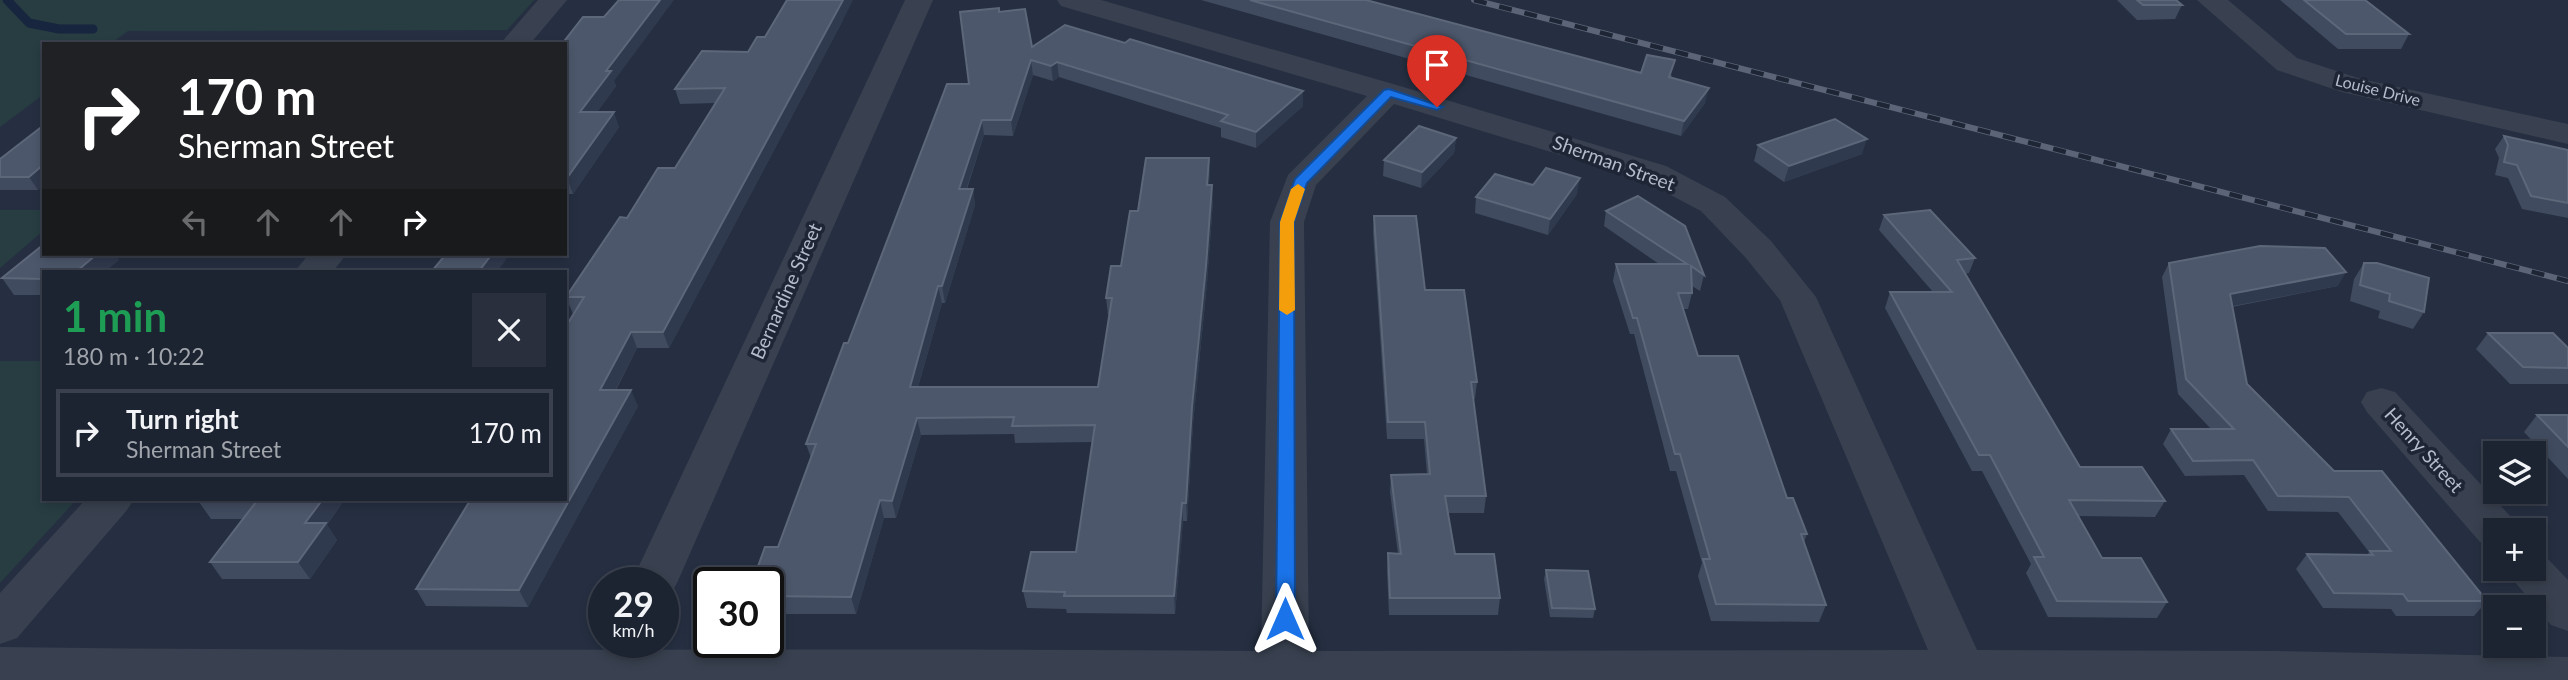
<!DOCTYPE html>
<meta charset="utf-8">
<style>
:root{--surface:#1c2331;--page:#292f3d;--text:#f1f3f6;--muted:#a0a4ab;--line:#3a404d}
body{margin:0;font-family:Lato,sans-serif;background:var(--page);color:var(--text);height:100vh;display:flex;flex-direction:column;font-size:26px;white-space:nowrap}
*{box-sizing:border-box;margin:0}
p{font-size:23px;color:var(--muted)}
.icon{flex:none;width:38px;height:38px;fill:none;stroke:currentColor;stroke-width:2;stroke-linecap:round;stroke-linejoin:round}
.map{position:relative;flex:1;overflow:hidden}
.side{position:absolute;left:42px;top:270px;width:525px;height:231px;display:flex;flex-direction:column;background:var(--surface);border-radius:0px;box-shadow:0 4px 10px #0003,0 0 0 2px var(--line)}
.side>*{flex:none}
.banner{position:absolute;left:42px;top:42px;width:525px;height:214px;border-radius:0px;box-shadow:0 4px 10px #0003,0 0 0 2px var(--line);background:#202124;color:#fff;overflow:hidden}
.tools{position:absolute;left:2483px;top:441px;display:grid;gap:14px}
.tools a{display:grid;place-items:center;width:63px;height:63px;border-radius:0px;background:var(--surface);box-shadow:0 4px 10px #0003,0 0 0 2px var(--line);font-size:35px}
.speed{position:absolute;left:588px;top:567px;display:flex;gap:14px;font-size:35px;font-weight:700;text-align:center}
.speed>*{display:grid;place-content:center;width:91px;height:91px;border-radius:50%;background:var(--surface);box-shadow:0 4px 10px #0003,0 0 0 2px var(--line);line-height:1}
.speed small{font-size:18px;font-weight:400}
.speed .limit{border:4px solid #111;border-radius:10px;background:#fff;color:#111}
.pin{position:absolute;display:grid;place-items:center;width:60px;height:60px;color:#fff;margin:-72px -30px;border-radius:50% 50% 50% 0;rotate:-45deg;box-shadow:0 0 7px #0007}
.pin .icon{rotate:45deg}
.me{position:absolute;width:77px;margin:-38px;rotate:0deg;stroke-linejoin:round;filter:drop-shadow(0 0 5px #0008)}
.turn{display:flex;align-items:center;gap:24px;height:147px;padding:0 21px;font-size:32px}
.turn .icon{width:91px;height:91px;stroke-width:2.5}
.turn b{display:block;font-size:49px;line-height:60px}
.lanes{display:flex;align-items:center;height:66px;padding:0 21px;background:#0003;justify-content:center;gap:35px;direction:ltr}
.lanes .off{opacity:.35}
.round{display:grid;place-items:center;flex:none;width:74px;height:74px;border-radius:0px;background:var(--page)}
.summary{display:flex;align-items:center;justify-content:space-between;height:119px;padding:0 21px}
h1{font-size:42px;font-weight:700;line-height:52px;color:#1e9e55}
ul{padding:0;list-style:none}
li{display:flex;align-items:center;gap:21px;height:88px;margin:0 14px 10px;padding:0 7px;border:4px solid var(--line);border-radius:0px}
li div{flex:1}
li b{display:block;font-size:26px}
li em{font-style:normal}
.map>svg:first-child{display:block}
.green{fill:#273d42}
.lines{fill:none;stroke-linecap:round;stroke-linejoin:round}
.stream{stroke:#17253f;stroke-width:9}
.minor{fill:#394150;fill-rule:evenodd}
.tertiary{fill:#394150;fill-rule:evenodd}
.rail-casing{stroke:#5b6577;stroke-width:6}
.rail{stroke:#1e2636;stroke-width:4.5;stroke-dasharray:13;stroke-linecap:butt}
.wall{fill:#404b5f}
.shaded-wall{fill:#303a4e}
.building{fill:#4c576b;stroke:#5d677a;stroke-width:2}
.route{fill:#1a73e8;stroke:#114b97;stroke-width:2}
.slow{fill:#f59e0b}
.labels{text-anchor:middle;stroke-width:7;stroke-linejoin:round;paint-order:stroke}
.far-street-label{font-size:16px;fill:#b5bccb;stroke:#1e2636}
.street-label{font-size:19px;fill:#b5bccb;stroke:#1e2636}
</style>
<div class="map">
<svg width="2568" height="680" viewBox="0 0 2568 680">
<rect width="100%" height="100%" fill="#252f41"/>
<g class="green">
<polygon points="0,0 534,0 507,30 128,31 110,44 44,44 44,94 0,127"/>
<polygon points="0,210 44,210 44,230 0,268"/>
<polygon points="0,361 44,361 44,499 77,499 0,583"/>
</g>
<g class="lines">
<polyline class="stream" points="7,0 29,23 59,29 93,29"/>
<g class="minor">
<polygon points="905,0 933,0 677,583 670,596 663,598 663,583 631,583"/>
<path d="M1057,0h44l299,86 266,80 59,31 46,44 45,56 161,353 300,1 291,6v23h-2568v-33c420,6 841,0 1261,4l9,-429 18,-47 79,-79 -306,-90zM1394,104l248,76 59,31 44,46 35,43 148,350 -619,1 -5,-429 12,-37z"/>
<polygon points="2197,0 2228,0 2297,58 2361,79 2568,124 2568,144 2342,92 2277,70"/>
<polygon points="2381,388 2395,392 2512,518 2518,530 2496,530 2496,547 2480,542 2367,412 2361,402 2367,392"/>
<polygon points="2534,553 2546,557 2568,580 2568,631 2551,625 2514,581 2507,569 2534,569"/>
</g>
<g class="tertiary">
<polygon points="538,0 567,0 530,44 500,44"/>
<polygon points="309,254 347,254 333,271 295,271"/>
<polygon points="86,499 134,499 127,510 17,638 0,644 0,593"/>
</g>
<g class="rail-casing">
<polyline id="rail" points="1474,0 2568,281"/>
</g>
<use href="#rail" class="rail"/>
</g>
<g class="wall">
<polygon points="1201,0 1366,0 1641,73 1672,75 1671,78 1705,103 1681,136"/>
<polygon points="2117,0 2176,0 2182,5 2175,19 2137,20"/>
<polygon points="2280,0 2365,0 2409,34 2401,49 2338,49"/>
<polygon points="999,12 1032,47 1303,106 1256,148 1221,137 1221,128 1059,77 1053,81 1033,75 1013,136 984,135 967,189 973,189 975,205 945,303 942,303 918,387 1098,387 1110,315 1108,315 1106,298 1121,266 1138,211 1209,158 1209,185 1213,201 1207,283 1193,424 1187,521 1183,521 1175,614 1067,613 1066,609 1027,608 1023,591 1076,552 1092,442 1015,443 1014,434 921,435 896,518 884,518 856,614 768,614 768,583 778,547 811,458 806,444 848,343 969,84"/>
<polygon points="843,20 669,348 637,348 616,390 638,406 528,607 426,606 416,589 565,499 565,328 574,314 573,314 566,297 627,218 675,168 716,103 680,104 675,89 748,52 765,37"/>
<polygon points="565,44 614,81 616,86 597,112 619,127 573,194 565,194"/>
<polygon points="44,125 44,185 38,190 0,190 0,159"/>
<polygon points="2504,136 2568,150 2568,218 2522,209 2508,178 2495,175 2499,158 2495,149"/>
<polygon points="1456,138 1454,153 1421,188 1383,176 1384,160"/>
<polygon points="1758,145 1862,154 1784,182 1754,161"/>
<polygon points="1533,185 1577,194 1548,235 1475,213 1476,197"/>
<polygon points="1606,211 1704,275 1700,291 1692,286 1692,293 1688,309 1683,309 1698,356 1787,498 1807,534 1804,542 1826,605 1819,622 1711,621 1698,576 1702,563 1676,471 1670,471 1634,334 1630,334 1613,281 1616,264 1659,264 1604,226"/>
<polygon points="1884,215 1975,258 1969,273 1965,274 2080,467 2165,501 2155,517 2078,516 2102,558 2167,602 2157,618 2048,617 2026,573 2031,564 1982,471 1972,471 1885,308 1890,292 1933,292 1879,230"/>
<polygon points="1374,216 1425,290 1477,382 1475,399 1473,399 1486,496 1484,513 1448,513 1455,554 1500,598 1498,615 1389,615 1387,571 1388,553 1398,554 1390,492 1391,475 1427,474 1424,439 1387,439 1373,232"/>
<polygon points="44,254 115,254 119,260 44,271 44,295 14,295 2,278"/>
<polygon points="2169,263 2338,286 2232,307 2247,384 2334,471 2487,601 2474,616 2396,616 2391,609 2323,608 2296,569 2307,554 2367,555 2369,552 2338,512 2268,511 2244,475 2185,476 2163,444 2171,429 2211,429 2178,394 2162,277"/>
<polygon points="2364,263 2424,312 2413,329 2378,318 2380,311 2350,301 2354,279"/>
<polygon points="2488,333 2568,348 2568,384 2510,384 2476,349"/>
<polygon points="2537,415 2568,415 2568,479 2524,432"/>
<polygon points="201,499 345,499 327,525 337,540 310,579 222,579 210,562 243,519 211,519 199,502"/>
<polygon points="1546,570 1595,609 1593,618 1550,617 1544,579"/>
</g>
<g class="shaded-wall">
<polygon points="660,0 674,0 614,81 616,86 586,127 580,112 606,71"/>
<polygon points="843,0 853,0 843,20 669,348 663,332"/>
<polygon points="1031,60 1033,75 1013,136 1011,120"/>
<polygon points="1057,62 1059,77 1053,81 1051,66"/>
<polygon points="1709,88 1705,103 1681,136 1684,121"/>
<polygon points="1303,91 1303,106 1256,148 1256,132"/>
<polygon points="614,112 619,127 573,194 567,178"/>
<polygon points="982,120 984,135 961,205 959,189"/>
<polygon points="1456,138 1454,153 1421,188 1422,172"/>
<polygon points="1867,139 1862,154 1784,182 1789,166"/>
<polygon points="1209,158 1210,174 1208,201 1207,185"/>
<polygon points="44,164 44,185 38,190 29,177"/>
<polygon points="1580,178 1577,194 1548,235 1550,219"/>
<polygon points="1212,185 1213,201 1207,283 1193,424 1187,521 1186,503 1192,407"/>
<polygon points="973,189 975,205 945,303 942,286"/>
<polygon points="97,254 115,254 119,260 106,271 77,271"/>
<polygon points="492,254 510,254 498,271 479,271"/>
<polygon points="2346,272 2338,286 2222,308 2230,294"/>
<polygon points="938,286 942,303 913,404 910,387"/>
<polygon points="631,332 637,348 607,406 600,390"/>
<polygon points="631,390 638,406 528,607 519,590"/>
<polygon points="917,418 921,435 896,518 892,501"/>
<polygon points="323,499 345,499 327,525 337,540 310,579 298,562 305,523"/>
<polygon points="880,500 884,518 856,614 851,597"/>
<polygon points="1182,503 1183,521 1175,614 1174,596"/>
</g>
<g class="building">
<polygon points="619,0 660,0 606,71 611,71 580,112 614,112 567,178 565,178 565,44 562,44 583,17 604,17"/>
<polygon points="787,0 843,0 663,332 631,332 600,390 631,390 519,590 416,589 471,499 565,499 565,362 567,358 565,358 565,328 584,297 566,297 620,217 627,218 658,168 675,168 725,88 675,89 702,51 748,52 757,37 765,37"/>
<polygon points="1250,0 1366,0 1641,73 1647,55 1675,60 1669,77 1709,88 1684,121"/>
<polygon points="2137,0 2176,0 2182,5 2143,5"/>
<polygon points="2304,0 2365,0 2409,34 2346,34"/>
<polygon points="999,8 999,12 1025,9 1032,47 1065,25 1125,43 1130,39 1303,91 1256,132 1221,121 1228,115 1057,62 1051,66 1031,60 1011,120 982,120 959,189 973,189 942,286 938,286 910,387 1098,387 1112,298 1106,298 1111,266 1121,266 1130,211 1138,211 1146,158 1209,158 1207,185 1212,185 1206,266 1192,407 1186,503 1182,503 1174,596 1064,596 1065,592 1023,591 1031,552 1076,552 1095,425 1012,426 1014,417 917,418 892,501 880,500 851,597 768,596 768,583 752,583 765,547 778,547 816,444 806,444 844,343 848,343 947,84 969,84 960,12"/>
<polygon points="1835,119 1867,139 1789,166 1758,145"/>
<polygon points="44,125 44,164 29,177 0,177 0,159"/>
<polygon points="1419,126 1456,138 1422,172 1384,160"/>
<polygon points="2504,136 2568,150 2568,203 2531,196 2517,165 2504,162 2508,145"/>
<polygon points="1546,168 1580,178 1550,219 1476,197 1495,174 1533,185"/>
<polygon points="1638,196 1685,226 1704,275 1691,266 1692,293 1678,293 1698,356 1738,356 1787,498 1793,498 1807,534 1801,534 1826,605 1716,604 1703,559 1710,559 1680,454 1675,454 1637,318 1633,318 1616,264 1687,264 1606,211"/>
<polygon points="1930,210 1975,258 1957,260 2080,467 2142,467 2165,501 2069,500 2102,558 2141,558 2167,602 2057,601 2034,557 2044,557 1990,455 1979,455 1890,292 1952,292 1884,215"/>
<polygon points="1374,216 1416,216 1425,290 1464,290 1477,382 1471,382 1486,496 1445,496 1455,554 1494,554 1500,598 1390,598 1388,553 1401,554 1391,475 1430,474 1425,422 1388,422"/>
<polygon points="44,244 44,254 97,254 77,271 44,271 44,279 2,278"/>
<polygon points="2260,246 2325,248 2346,272 2230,294 2247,384 2334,471 2382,471 2487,601 2408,601 2403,594 2334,593 2307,554 2373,555 2370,551 2391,551 2349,497 2278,496 2253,460 2193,461 2171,429 2234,429 2186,379 2169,263"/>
<polygon points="446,254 492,254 479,271 432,271"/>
<polygon points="2364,263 2377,263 2429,278 2424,312 2389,301 2390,294 2360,285"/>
<polygon points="2488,333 2553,333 2568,348 2568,368 2523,367"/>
<polygon points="2537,415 2568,415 2568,447"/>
<polygon points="201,499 323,499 305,523 326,523 298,562 210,562 256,502 199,502"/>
<polygon points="1546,570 1588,571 1595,609 1552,608"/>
</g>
<polygon class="route" points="1389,89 1443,107 1437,110 1391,97 1307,183 1294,222 1295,619 1292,625 1285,627 1278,625 1276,619 1280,222 1295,179 1384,90"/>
<polygon class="slow" points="1298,184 1305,189 1294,222 1295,310 1287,315 1279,310 1280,222 1291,189"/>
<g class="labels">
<g class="far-street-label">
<text transform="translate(2378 90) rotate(14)" y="6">Louise Drive</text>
</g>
<g class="street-label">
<text transform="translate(1614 163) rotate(20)" y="7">Sherman Street</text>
<text transform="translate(786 291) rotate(-66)" y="7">Bernardine Street</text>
<text transform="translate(2424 450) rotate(48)" y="7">Henry Street</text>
</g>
</g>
</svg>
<div class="tools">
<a><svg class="icon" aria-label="layers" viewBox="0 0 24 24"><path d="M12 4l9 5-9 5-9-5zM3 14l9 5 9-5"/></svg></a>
<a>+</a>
<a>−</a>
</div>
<div class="speed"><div>29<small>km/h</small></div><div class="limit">30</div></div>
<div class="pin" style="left:1437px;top:107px;background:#d93025"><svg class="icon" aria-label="arrive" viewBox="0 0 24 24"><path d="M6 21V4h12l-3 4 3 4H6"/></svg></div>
<svg class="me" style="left:1285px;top:619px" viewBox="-20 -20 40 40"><path d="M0-17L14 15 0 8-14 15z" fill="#1a73e8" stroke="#fff" stroke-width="4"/></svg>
<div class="banner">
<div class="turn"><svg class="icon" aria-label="right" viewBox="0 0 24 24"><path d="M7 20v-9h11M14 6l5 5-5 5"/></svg><div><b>170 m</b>Sherman Street</div></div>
<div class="lanes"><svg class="icon off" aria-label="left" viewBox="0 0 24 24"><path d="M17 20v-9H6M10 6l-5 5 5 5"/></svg><svg class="icon off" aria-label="ahead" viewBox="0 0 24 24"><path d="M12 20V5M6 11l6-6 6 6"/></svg><svg class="icon off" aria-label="ahead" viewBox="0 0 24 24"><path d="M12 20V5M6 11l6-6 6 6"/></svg><svg class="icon" aria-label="right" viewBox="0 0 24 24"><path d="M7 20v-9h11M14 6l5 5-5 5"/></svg></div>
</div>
<section class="side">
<div class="summary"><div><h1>1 min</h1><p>180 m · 10:22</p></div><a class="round"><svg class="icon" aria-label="close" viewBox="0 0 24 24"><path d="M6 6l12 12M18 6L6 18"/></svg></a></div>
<ul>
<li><svg class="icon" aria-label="right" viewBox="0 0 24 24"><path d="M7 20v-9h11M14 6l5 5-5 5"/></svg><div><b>Turn right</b><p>Sherman Street</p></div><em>170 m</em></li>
</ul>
</section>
</div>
